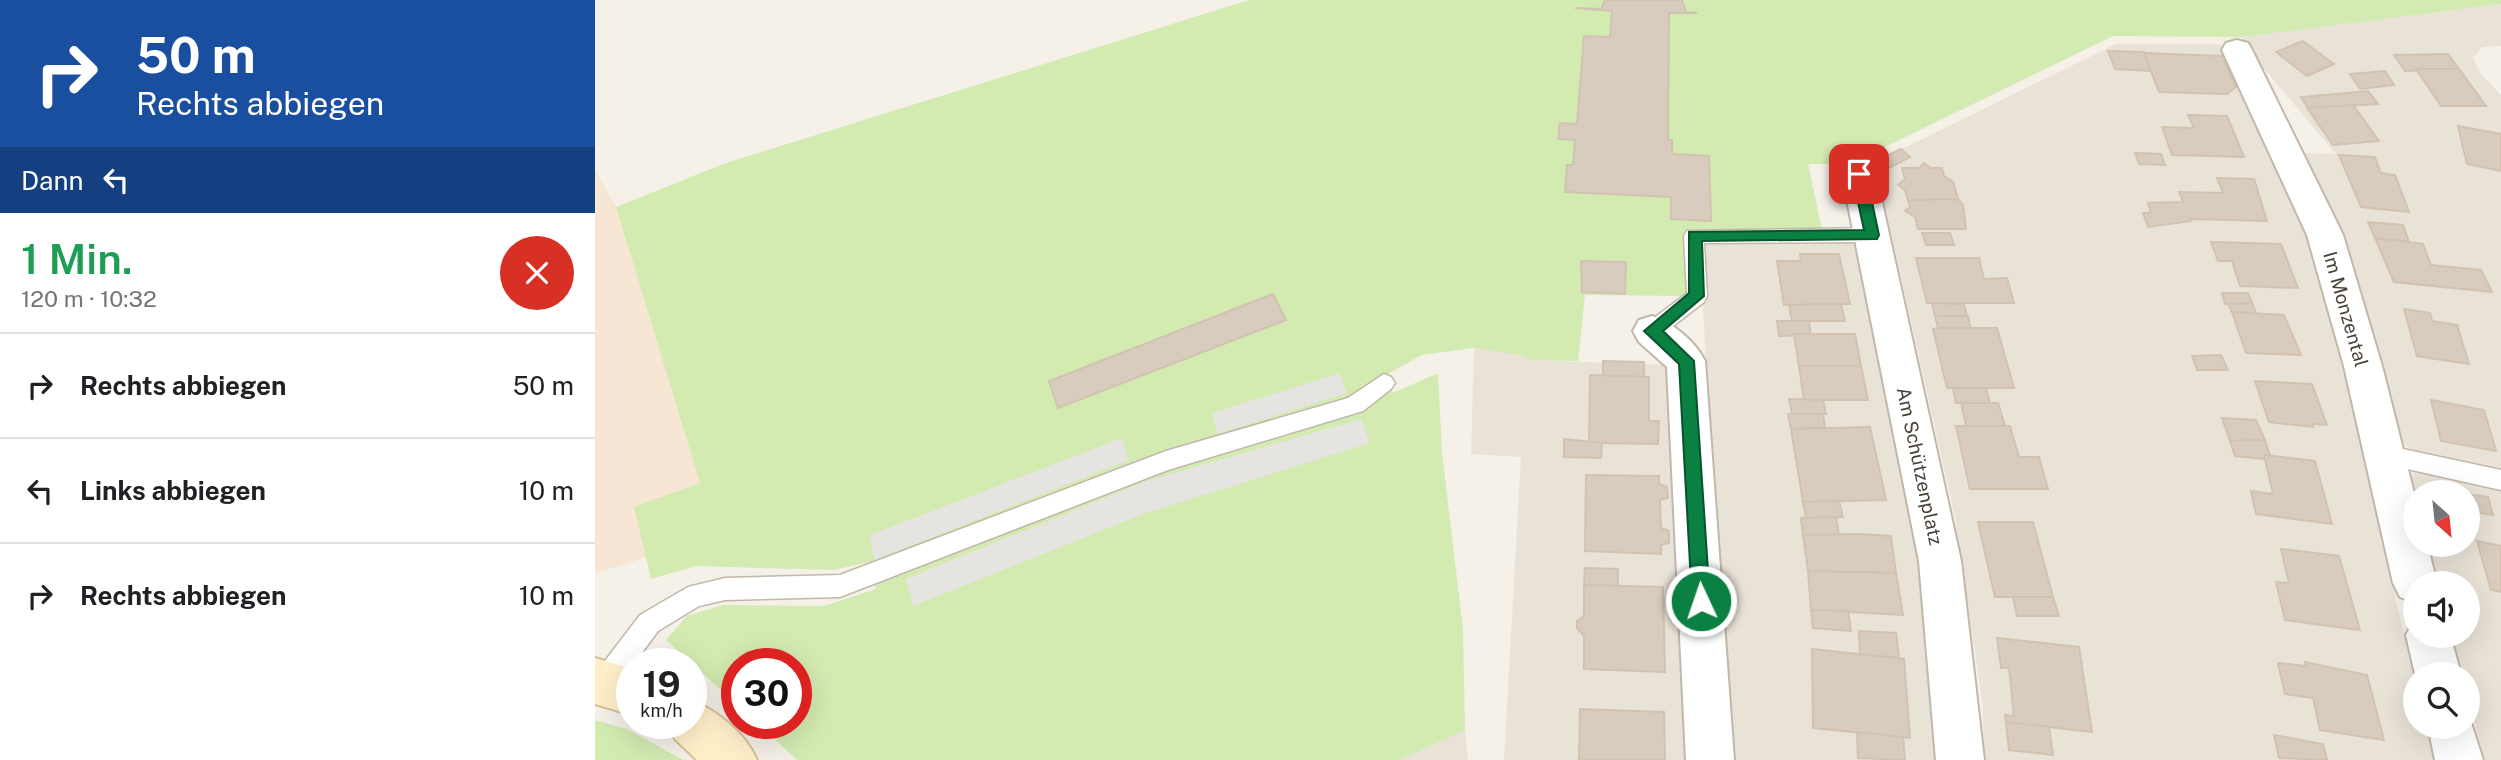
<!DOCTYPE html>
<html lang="de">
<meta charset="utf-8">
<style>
:root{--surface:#fff;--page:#f2f2f2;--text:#202124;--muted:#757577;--line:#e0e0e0}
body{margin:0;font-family:"Public Sans",sans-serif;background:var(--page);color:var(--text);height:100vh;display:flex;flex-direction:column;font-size:26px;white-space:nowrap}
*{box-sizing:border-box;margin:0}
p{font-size:23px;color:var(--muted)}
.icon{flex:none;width:38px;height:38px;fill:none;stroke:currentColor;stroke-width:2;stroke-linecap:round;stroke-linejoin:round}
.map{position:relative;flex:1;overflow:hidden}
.details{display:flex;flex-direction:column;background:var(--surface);width:595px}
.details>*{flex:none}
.top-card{background:#1a4fa0;color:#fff;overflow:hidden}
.needle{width:46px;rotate:153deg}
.buttons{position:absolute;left:1808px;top:480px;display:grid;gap:14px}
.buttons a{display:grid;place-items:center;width:77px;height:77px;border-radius:50%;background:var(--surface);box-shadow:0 7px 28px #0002;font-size:35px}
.speed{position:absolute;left:21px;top:648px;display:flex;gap:14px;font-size:35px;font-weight:700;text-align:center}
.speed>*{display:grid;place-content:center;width:91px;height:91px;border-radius:50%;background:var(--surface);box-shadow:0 7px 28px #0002;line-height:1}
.speed small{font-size:18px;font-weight:400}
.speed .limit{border:10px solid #d22;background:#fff;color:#111}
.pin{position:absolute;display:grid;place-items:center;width:60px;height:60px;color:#fff;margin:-30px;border-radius:14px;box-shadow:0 4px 10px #0006}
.me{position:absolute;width:77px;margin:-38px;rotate:357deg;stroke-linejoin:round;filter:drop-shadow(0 0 5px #0008)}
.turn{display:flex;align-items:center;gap:24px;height:147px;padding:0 21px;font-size:32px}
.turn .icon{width:91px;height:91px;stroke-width:2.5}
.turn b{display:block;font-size:49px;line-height:60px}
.then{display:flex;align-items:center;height:66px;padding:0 21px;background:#0003;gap:14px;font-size:26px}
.round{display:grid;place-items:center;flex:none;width:74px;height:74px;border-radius:37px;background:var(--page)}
.overview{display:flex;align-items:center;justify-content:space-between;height:119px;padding:0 21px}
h1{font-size:42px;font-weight:600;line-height:52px;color:#1e9e55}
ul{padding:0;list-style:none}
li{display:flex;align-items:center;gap:21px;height:105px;padding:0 21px;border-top:2px solid var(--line)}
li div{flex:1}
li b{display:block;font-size:26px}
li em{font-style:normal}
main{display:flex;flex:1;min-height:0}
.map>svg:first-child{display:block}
.residential{fill:#e9e2d7}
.commercial{fill:#f7e6d4}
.green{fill:#d3eab1}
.parking{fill:#e6e4e1}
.building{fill:#d7ccbe;stroke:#d2c3b1;stroke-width:2}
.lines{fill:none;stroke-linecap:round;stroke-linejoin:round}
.lane-casing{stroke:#c1b8ab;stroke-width:3}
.street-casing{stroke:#c1b8ab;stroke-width:4}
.secondary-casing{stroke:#d6c298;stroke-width:4}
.lane{fill:#fff;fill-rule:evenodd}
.street{fill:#fff;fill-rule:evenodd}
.secondary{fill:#ffefc9;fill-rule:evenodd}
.route{fill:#0b8043;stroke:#07532c;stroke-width:2}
.labels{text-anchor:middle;stroke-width:6;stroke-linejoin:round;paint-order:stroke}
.street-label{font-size:19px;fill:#494137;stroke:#fff}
</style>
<main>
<section class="details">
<div class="top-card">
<div class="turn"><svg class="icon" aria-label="right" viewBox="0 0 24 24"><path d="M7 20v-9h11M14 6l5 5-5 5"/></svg><div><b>50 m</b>Rechts abbiegen</div></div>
<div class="then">Dann<svg class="icon" aria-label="left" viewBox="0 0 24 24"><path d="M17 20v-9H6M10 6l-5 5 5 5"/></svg></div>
</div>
<div class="overview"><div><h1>1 Min.</h1><p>120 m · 10:32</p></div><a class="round" style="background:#d93025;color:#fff"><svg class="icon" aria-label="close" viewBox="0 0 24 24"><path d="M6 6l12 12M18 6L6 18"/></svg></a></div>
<ul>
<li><svg class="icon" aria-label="right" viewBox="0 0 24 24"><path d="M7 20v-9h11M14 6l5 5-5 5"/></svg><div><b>Rechts abbiegen</b></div><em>50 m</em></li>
<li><svg class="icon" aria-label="left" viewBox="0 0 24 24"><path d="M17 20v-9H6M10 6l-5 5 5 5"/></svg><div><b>Links abbiegen</b></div><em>10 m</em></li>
<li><svg class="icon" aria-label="right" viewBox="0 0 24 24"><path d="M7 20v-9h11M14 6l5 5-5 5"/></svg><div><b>Rechts abbiegen</b></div><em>10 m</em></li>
</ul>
</section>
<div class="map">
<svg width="1906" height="760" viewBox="0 0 1906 760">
<rect width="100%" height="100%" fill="#f5f1e9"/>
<g class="residential">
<polygon points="1906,4 1906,46 1887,47 1878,58 1886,74 1906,95 1906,473 1822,454 1806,442 1786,365 1709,153 1741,154 1655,52 1647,37"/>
<polygon points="1521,44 1625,44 1713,232 1758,383 1801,601 1820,679 1820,726 1832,726 1840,760 1390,760 1387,700 1360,517 1280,162"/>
<polygon points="1104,239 1263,239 1320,517 1344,760 1134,760"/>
<polygon points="879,347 932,356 932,360 1074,365 1095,760 909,760 926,457 876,454"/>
<polygon points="1826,469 1906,487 1906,760 1889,760 1873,695 1872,674 1867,674 1857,635 1872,635 1872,583 1843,583 1833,544 1872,544 1872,492 1820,492 1820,494 1815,476"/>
<polygon points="870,730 873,760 805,760"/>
</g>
<polygon class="commercial" points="0,169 21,207 105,483 40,507 52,557 0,574"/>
<g class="green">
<polygon points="654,0 1906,0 1906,4 1647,37 1518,36 1265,159 1266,164 1213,164 1227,230 1092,232 1093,296 990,295 983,361 932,360 931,356 879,348 827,355 789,376 798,393 843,373 847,453 868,629 870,730 805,760 202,760 162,723 201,723 201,663 142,663 142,705 71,640 92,616 128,605 229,606 281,589 274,562 239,570 101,566 56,579 39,507 105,483 21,207 128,164"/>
<polygon points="0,720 32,729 88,760 0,760"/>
</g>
<g class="parking">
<polygon points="745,373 752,393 622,434 617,413"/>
<polygon points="766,419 775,443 551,513 318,606 311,579 549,482"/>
<polygon points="527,438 534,460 279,560 275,535"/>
</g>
<g class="building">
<polygon points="1010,0 1087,0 1091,12 1102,13 1074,13 1073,140 1077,140 1077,154 1114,156 1116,221 1076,219 1076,197 970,192 972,165 978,165 980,140 963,139 965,123 982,124 989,36 1015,37 1017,11 980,8 1006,9"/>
<polygon points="1708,41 1739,64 1712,76 1681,52"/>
<polygon points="1513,51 1549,52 1556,71 1520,69"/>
<polygon points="1549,53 1627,56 1641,87 1632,94 1564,92"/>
<polygon points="1853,54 1864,69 1810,71 1799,55"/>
<polygon points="1821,69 1864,69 1891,106 1846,106"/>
<polygon points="1790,71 1799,85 1765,89 1755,74"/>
<polygon points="1773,91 1783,104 1713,108 1706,97"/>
<polygon points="1758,105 1784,141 1738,145 1712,108"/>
<polygon points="1593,115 1632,116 1649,157 1577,155 1567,127 1599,128"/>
<polygon points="1863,126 1906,134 1906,171 1872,164"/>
<polygon points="1306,149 1315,157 1294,168 1284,159"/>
<polygon points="1540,153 1566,154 1570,165 1544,164"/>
<polygon points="1744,155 1780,157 1786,173 1800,175 1814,212 1766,207"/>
<polygon points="1329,163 1336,168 1347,168 1349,176 1358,182 1363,199 1313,200 1310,190 1303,185 1310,179 1307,168 1324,168"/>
<polygon points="1622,178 1659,179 1672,221 1595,219 1596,221 1553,227 1548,213 1556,213 1553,203 1588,202 1584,192 1628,193"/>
<polygon points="1363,199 1368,205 1371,229 1323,229 1320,217 1310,211 1315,207 1313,200"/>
<polygon points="1773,222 1808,225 1814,242 1780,238"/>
<polygon points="1327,233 1355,233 1359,245 1331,245"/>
<polygon points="1780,238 1828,244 1836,265 1886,270 1897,292 1799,282"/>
<polygon points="1616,242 1686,244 1703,288 1645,286 1637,261 1623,261"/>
<polygon points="1205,254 1244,254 1255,304 1189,305 1182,261 1206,261"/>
<polygon points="1321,258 1384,258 1389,279 1412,278 1419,303 1332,303"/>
<polygon points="986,261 1031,262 1030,294 987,292"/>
<polygon points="1627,293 1653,293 1657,303 1630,304"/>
<polygon points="678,294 691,320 463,408 454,381"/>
<polygon points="1337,303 1369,304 1372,316 1340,316"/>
<polygon points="1657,303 1661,313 1637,312 1633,304"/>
<polygon points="1246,304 1250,321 1197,321 1194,305"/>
<polygon points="1809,309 1835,313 1837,321 1862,325 1874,364 1822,356"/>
<polygon points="1637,312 1689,315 1706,355 1651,353"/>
<polygon points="1340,316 1373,316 1376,329 1343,328"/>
<polygon points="1182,321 1214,321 1216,335 1184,336"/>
<polygon points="1343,328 1402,328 1419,388 1352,388 1338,329"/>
<polygon points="1199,334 1260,334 1266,366 1204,366"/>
<polygon points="1626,355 1633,370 1602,370 1597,356"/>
<polygon points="1008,361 1049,362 1049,377 1008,376"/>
<polygon points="1204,366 1266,366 1273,400 1209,400"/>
<polygon points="995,375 1054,377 1054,421 1064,421 1063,444 994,443"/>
<polygon points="1660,381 1717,384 1732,425 1718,424 1718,427 1674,422"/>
<polygon points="1358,388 1391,388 1395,403 1361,403"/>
<polygon points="1194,399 1228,400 1231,414 1197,414"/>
<polygon points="1836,400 1889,410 1901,451 1846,441"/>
<polygon points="1366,403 1403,403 1410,426 1371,426"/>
<polygon points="1193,414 1228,414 1230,428 1196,429"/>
<polygon points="1627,418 1661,420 1670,440 1635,441"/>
<polygon points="1361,426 1415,426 1424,457 1444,457 1453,489 1375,489"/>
<polygon points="1275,427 1291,500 1208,502 1196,429"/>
<polygon points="969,439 1007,443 1006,458 969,457"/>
<polygon points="1670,440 1675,456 1669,455 1670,459 1640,456 1635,441"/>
<polygon points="1669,455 1720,461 1737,524 1661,514 1656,491 1678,494"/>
<polygon points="991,475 1064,476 1064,484 1072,487 1073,498 1065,500 1066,528 1074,531 1074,543 1066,545 1066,554 990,551"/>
<polygon points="1872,494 1893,497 1898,515 1872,511"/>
<polygon points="1244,501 1248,517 1211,518 1208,502"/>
<polygon points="1241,517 1244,536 1208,535 1206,518"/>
<polygon points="1383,522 1438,522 1458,597 1400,597"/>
<polygon points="1264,534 1296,536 1301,573 1213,571 1208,535"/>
<polygon points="1882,541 1906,546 1906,592 1896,590"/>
<polygon points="1686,549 1744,556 1765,630 1690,620 1681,582 1694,583"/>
<polygon points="990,568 1023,569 1023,586 989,585"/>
<polygon points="1213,571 1301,573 1308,615 1216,610"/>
<polygon points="989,585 1068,587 1070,672 989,669 989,636 982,628 982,621 989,616"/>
<polygon points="1418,597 1458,597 1464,616 1422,616"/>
<polygon points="1216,610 1253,611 1256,631 1218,628"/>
<polygon points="1264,631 1301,633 1304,658 1265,654"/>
<polygon points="1402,638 1484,647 1497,732 1411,722 1410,715 1419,716 1414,668 1406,668"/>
<polygon points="1217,649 1309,659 1315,738 1218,728"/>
<polygon points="1710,662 1772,675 1789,740 1725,730 1718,698 1690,694 1683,663 1711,666"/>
<polygon points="985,709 1069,712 1070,760 984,760"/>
<polygon points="1411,722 1454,727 1458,755 1414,750"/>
<polygon points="1262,732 1308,737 1310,760 1263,758"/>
<polygon points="1679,735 1728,744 1732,760 1684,758"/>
</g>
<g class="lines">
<g class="lane-casing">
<g id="lane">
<polygon points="1277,228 1287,235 1277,242 1109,243 1112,296 1109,302 1064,337 1050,337 1047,331 1050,325 1092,293 1089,236 1092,231"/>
<polygon points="789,374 796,377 800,383 796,389 768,411 573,470 245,597 130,600 104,606 63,631 18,692 9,695 0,691 0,674 45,615 93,587 130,578 245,575 571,451 753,398"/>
<polygon points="1789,445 1906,470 1906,490 1781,462 1778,455 1781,448"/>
</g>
</g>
<g class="street-casing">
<g id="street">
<polygon points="1642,40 1653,43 1657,50 1748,235 1787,366 1820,497 1820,544 1832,544 1842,583 1820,583 1820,603 1805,597 1798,583 1749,366 1712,235 1627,50 1631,43"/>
<polygon points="1264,163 1276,166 1281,175 1366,561 1389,760 1341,760 1324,561 1247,175 1252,166"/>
<path d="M1057,316c21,7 43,25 53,45l29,399h-48l-19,-393 -28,-25 -6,-11 6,-11z"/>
<polygon points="1820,619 1820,635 1855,635 1866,674 1820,674 1811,635"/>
<polygon points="1872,710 1888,760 1840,760 1833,726 1872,726"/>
</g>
</g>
<g class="secondary-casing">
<g id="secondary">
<polygon points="0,658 37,669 37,715 0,704"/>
<path d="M96,700c27,11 55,34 66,60h-60l-22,-21 -7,-16h23z"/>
</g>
</g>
<use href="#lane" class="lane"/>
<use href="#street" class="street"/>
<use href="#secondary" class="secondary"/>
</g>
<polygon class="route" points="1264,169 1271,174 1284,235 1282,239 1107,241 1109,296 1068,331 1099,361 1115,601 1112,608 1106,610 1099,608 1097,601 1084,364 1049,331 1094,293 1094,232 1269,230 1257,174"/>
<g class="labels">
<g class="street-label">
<text transform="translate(1751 309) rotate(74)" y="7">Im Monzental</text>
<text transform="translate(1325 466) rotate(78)" y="7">Am Schützenplatz</text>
</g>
</g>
</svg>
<div class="buttons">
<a><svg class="needle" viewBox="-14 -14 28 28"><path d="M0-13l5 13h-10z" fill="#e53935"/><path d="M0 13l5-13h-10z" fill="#757577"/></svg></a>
<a><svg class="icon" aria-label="sound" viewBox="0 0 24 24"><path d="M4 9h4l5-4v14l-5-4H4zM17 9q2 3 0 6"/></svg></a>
<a><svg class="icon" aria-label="search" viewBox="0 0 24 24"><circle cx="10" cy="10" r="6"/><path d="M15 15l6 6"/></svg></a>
</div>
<div class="speed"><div>19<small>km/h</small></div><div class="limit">30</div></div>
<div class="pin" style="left:1264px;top:174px;background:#d93025"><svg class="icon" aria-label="arrive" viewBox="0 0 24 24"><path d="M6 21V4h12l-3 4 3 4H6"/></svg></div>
<svg class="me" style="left:1106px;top:601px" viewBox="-20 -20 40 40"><circle r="17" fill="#0b8043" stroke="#fff" stroke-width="3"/><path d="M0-11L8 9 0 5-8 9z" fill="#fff"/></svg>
</div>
</main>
